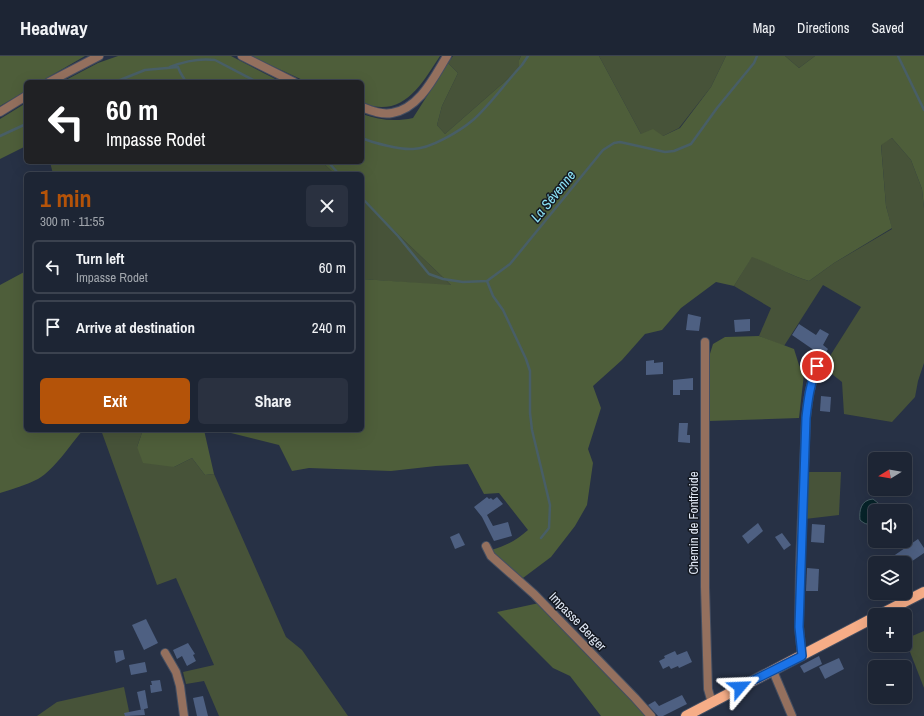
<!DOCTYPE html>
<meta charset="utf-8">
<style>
:root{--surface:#1d2534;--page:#2a3140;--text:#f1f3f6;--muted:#a0a5ac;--line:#3b424f;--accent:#b45309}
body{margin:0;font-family:"Archivo Narrow",sans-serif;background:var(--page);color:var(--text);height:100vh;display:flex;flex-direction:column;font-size:15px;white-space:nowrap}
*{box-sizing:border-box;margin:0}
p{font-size:13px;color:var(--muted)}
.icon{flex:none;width:22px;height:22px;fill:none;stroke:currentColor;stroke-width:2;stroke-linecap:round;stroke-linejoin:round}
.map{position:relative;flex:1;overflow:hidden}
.panel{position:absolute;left:24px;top:116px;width:340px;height:260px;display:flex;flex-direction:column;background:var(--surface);border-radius:6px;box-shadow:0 4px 16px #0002,0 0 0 1px var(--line)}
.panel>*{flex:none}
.banner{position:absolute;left:24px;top:24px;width:340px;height:84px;border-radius:6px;box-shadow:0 4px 16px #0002,0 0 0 1px var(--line);background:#202124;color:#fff;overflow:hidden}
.needle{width:26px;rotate:259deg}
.tools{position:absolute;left:868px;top:396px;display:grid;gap:8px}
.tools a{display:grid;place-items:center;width:44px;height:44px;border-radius:6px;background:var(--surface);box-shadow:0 4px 16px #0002,0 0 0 1px var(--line);font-size:20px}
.pin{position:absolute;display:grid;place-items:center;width:34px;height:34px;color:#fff;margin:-17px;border:2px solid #fff;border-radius:50%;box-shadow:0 1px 4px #0007}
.me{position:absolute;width:44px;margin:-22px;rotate:64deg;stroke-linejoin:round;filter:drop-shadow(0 0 3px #0008)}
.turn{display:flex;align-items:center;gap:14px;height:84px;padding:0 16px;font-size:18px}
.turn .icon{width:52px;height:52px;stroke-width:2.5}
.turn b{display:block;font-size:28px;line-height:34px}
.round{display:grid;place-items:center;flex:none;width:42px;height:42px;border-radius:6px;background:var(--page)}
.overview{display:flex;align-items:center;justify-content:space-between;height:68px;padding:0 16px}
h1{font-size:24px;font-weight:700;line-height:30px;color:var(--accent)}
.button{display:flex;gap:8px;margin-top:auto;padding:8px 16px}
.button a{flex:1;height:46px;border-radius:6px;background:var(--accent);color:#fff;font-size:16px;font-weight:700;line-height:46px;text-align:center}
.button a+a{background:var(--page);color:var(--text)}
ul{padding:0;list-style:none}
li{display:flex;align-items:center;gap:12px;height:54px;margin:0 8px 6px;padding:0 8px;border:2px solid var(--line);border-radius:6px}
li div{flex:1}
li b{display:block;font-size:15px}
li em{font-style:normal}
header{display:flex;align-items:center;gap:24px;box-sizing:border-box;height:56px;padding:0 20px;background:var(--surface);border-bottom:1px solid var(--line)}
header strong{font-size:19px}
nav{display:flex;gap:22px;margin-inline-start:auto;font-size:14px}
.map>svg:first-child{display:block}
.green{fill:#475339}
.forest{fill:#4e5e3a}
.water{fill:#072329;stroke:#485e66}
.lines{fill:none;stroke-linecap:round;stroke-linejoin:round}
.stream{stroke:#485e66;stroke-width:2.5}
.building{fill:#4e6082}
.minor-casing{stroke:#444e61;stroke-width:10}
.tertiary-casing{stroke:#444e61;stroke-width:10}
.primary-casing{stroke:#444e61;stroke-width:12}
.minor{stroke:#94705e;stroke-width:8}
.tertiary{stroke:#94705e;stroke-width:8}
.primary{stroke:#f6ad87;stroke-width:10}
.route-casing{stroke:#114b97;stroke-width:10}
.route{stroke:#1a73e8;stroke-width:7}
.labels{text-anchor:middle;stroke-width:3;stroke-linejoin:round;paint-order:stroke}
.street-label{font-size:13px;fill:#dfe6f3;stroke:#141922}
.water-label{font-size:14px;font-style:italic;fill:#8ce3f7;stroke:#141922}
</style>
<header>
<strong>Headway</strong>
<nav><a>Map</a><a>Directions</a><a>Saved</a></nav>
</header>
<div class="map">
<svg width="924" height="660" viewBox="0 0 924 660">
<rect width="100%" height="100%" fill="#273145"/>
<g class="green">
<polygon points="453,0 521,0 519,4 519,13 445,78 437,69 442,50 458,17 448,7"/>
<polygon points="599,0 726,0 711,31 679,72 663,80 641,78"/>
<polygon points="785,0 815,0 799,12"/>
<path d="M892,82l19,22 11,29 2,19v155l-6,18 -3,16 -23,25 -48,-8 -2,-32 -19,-15 38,-60 -38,-22 -39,61 -25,-10 12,-28 -37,-22 18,-30c20,8 37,19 57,25l25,-18 58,-34 -6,-23 -5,-62z"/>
<polygon points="50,106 322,106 335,118 53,118"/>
<polygon points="362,144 452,230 362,223"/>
<polygon points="101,374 143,374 137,391 174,411 192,402 205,419 214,418 286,581 302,594 348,660 219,660 204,625 186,628 183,616 214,609 176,522 157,529"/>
<polygon points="808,416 841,416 839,459 805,463"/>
<polygon points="924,575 924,632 905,583"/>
<polygon points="124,631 130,660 37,660 57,646"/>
</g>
<g class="forest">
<polygon points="0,0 85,0 40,26 26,26 26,35 0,50"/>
<polygon points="118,0 231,0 281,26 62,26 98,7"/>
<path d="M251,0h189c-19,29 -37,63 -78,47v-21h-55z"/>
<path d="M521,0h78l42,78 12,-5 10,7 17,-8 31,-41 15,-31h59l14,12 16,-12h109v152l-2,-19 -11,-29 -19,-22 -11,7 5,61 6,22 -58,35 -25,18c-20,-6 -37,-17 -57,-24l-18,29 -18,-4 -35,26 -19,22 -17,4 -23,26 -29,26 8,22 -13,41 5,14 -6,42 -12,21 -24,31 -28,21 -25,-20 -7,-8c15,-4 26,-10 37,-20l-29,-37 -15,1 -16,-30 -32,2 -45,5 -82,-3 -17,3 -13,-26 -48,-12 -6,-3h137v-151l89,6 -89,-85v-26h-27l-13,-12h40v-48c17,6 33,8 51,4l35,-55 10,10 -16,33 -5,19 8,9 74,-65v-9z"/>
<polygon points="26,47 26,90 0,103 0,63"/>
<path d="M26,215v159h57c-13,15 -28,39 -45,49 -12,6 -25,10 -38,14v-208z"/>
<polygon points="759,280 794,293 799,309 804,318 799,362 708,365 709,301 713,288 725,281"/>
<polygon points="143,374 204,374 214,418 205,419 192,402 174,411 143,407 137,391"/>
<polygon points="539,547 630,641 646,660 601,660 570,620 553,612 497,556"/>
</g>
<path class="water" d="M873,443l10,8 1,4h-9v11c-7,3 -9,3 -15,-2 -1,-10 1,-20 13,-21z"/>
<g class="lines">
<g class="stream">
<polyline points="898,0 924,54"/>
<path d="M170,11c15,-6 29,-9 45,-7l42,22"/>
<polyline points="115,26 145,14 178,11 180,16 186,26"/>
<polyline points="0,80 26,68"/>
<path d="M362,82c11,5 39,12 51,11 17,0 47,-18 60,-29 18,-16 32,-37 49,-55l6,-9"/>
<polyline points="328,106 339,118"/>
<polyline points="362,142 398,180 429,218 443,223 463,226 487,225 510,208 603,94 614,87 620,86 665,96 674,95 691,88 717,52 754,7 757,0"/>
<polyline points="487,225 493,240 503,254 526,303 530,315 530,357 532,374 550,449 549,472 541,482"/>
</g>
</g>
<g class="building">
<polygon points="688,258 701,261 699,275 686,274"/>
<polygon points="750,263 750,275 735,276 734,264"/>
<polygon points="799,268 816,279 820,273 829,278 823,289 828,293 824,299 821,299 792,279"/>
<polygon points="654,304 654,307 663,306 663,318 646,319 646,305"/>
<polygon points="693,322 693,334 680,334 680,339 673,339 673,324"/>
<polygon points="821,340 831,341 830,356 820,355"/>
<polygon points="679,367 688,367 687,379 690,379 690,387 678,386"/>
<polygon points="487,441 489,443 491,442 493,444 497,441 503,448 487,459 493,470 508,466 512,480 494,485 482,461 474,451"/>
<polygon points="758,467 763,475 748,488 742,480"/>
<polygon points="812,468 825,469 824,487 811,486"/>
<polygon points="459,477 465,489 455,493 450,481"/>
<polygon points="782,477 791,489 784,494 775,481"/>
<polygon points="918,483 924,492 924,497 905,510 905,507 897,507 892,501"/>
<polygon points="807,512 819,513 818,535 806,535"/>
<polygon points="146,563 158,587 144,594 132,569"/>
<polygon points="188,587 195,598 193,599 196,605 187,610 182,600 177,603 173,594"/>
<polygon points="123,594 125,603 116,607 114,595"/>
<polygon points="675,595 677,599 687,595 692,606 679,612 678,610 671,613 669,610 663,613 659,605 665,602 664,600"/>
<polygon points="819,600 822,608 804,617 800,610"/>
<polygon points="839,602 844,613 825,623 819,611"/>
<polygon points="145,606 147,616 131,619 129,609"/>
<polygon points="160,624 162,635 151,637 150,629 152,629 151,625"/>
<polygon points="145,634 148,652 141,654 137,636"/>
<polygon points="682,639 687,648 663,660 658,660 648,649 655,645 659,650"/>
<polygon points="203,640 208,660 197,660 193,642"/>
<polygon points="144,653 145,659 125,660 124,657"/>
</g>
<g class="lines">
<g class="minor-casing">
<g id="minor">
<polyline points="705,286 705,531 708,633 712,647"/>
<polyline points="486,490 491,500 534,538 635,642 651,660"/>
<polyline points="165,597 176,616 180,630 184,660"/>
<path d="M802,600l-3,-29 1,-61 6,-148c2,-18 4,-34 11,-52"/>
</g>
</g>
<g class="tertiary-casing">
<g id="tertiary">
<polyline points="242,0 294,26"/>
<polyline points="49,26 99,0"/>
<path d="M362,51c10,4 20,8 30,6 28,-5 42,-36 55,-57"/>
<polyline points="0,56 26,40"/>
<polyline points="773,615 792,660"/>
</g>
</g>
<g class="primary-casing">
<g id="primary">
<polyline points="879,559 924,536"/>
<polyline points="686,660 875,561"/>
</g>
</g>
<use href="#minor" class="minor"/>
<use href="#tertiary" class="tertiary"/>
<use href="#primary" class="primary"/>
</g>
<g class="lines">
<g class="route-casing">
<path id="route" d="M740,631l62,-31 -3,-29 7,-209c2,-18 4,-34 11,-52"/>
</g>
<use href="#route" class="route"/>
</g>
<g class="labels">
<g class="street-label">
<text transform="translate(693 467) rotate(-90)" y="5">Chemin de Fontfroide</text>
<text transform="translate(578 565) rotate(46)" y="5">Impasse Berger</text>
</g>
<g class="water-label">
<text transform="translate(553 140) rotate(-51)" y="5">La Sévenne</text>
</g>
</g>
</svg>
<div class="tools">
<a><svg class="needle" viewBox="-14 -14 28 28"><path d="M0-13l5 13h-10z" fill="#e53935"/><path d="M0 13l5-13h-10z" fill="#a0a5ac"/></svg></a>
<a><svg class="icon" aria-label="sound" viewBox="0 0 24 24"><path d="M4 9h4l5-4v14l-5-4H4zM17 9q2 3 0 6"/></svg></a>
<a><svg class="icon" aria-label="layers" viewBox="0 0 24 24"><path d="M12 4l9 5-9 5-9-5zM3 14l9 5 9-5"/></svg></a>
<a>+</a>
<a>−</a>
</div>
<div class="pin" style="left:817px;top:310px;background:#d93025"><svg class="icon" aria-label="arrive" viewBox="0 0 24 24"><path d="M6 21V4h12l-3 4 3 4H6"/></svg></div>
<svg class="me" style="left:740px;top:631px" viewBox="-20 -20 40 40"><path d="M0-17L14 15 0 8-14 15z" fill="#1a73e8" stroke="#fff" stroke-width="4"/></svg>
<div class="banner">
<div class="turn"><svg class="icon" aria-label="left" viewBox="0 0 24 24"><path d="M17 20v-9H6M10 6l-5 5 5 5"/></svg><div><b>60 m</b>Impasse Rodet</div></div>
</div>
<section class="panel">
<div class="overview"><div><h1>1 min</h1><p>300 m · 11:55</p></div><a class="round"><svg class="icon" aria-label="close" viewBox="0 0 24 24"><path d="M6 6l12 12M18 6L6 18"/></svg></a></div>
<ul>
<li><svg class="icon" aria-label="left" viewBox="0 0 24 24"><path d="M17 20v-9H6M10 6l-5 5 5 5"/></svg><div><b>Turn left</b><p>Impasse Rodet</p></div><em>60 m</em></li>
<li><svg class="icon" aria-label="arrive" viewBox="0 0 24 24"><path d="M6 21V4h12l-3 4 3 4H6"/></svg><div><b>Arrive at destination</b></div><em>240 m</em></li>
</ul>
<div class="button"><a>Exit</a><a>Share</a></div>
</section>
</div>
